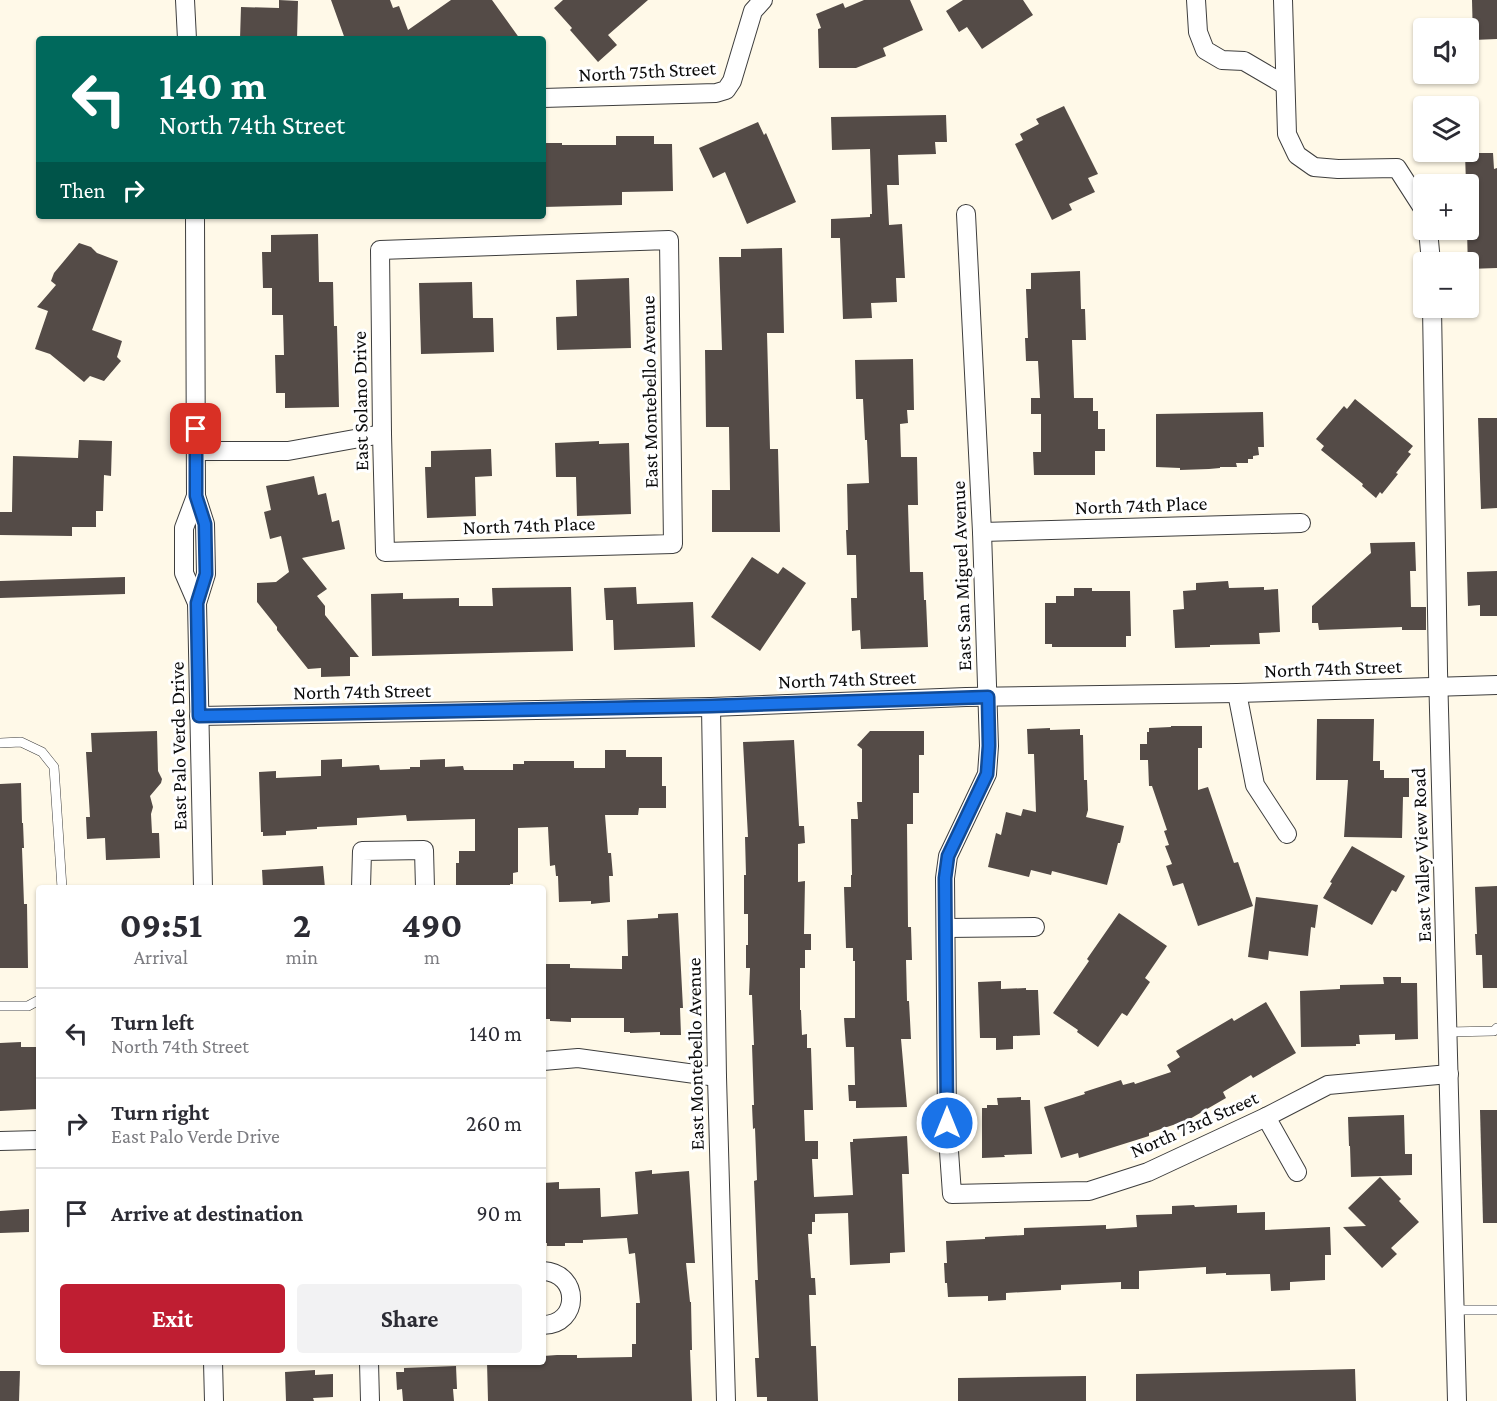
<!DOCTYPE html>
<meta charset="utf-8">
<style>
:root{--surface:#fff;--page:#f2f2f3;--text:#2b2b33;--muted:#7c7c81;--line:#e1e1e2;--accent:#bf1e32}
body{margin:0;font-family:"Crimson Pro",serif;background:var(--page);color:var(--text);height:100vh;display:flex;flex-direction:column;font-size:22px;white-space:nowrap}
*{box-sizing:border-box;margin:0}
p{font-size:20px;color:var(--muted)}
.icon{flex:none;width:33px;height:33px;fill:none;stroke:currentColor;stroke-width:2;stroke-linecap:round;stroke-linejoin:round}
.map{position:relative;flex:1;overflow:hidden}
.details{position:absolute;left:36px;top:885px;width:510px;height:480px;display:flex;flex-direction:column;background:var(--surface);border-radius:6px;box-shadow:0 2px 4px #0004}
.details>*{flex:none}
.top-card{position:absolute;left:36px;top:36px;width:510px;height:183px;border-radius:6px;box-shadow:0 2px 4px #0004;background:#00695c;color:#fff;overflow:hidden}
.tools{position:absolute;left:1413px;top:18px;display:grid;gap:12px}
.tools a{display:grid;place-items:center;width:66px;height:66px;border-radius:6px;background:var(--surface);box-shadow:0 2px 4px #0004;font-size:30px}
.pin{position:absolute;display:grid;place-items:center;width:51px;height:51px;color:#fff;margin:-26px;border-radius:12px;box-shadow:0 3px 9px #0006}
.me{position:absolute;width:66px;margin:-33px;rotate:0deg;stroke-linejoin:round;filter:drop-shadow(0 0 4px #0008)}
.turn{display:flex;align-items:center;gap:21px;height:126px;padding:0 24px;font-size:27px}
.turn .icon{width:78px;height:78px;stroke-width:2.5}
.turn b{display:block;font-size:42px;line-height:51px}
.then{display:flex;align-items:center;height:57px;padding:0 24px;background:#0003;gap:12px;font-size:22px}
.eta{display:flex;justify-content:space-evenly;align-items:center;height:102px;text-align:center}
.eta b{font-size:36px;font-weight:700;line-height:42px}
.action{display:flex;gap:12px;margin-top:auto;padding:12px 24px}
.action a{flex:1;height:69px;border-radius:6px;background:var(--accent);color:#fff;font-size:24px;font-weight:700;line-height:69px;text-align:center}
.action a+a{background:var(--page);color:var(--text)}
ul{padding:0;list-style:none}
li{display:flex;align-items:center;gap:18px;height:90px;padding:0 24px;border-top:2px solid var(--line)}
li div{flex:1}
li b{display:block;font-size:22px}
li em{font-style:normal}
.map>svg:first-child{display:block}
.building{fill:#544b47}
.lines{fill:none;stroke-linecap:round;stroke-linejoin:round}
.service-casing{stroke:#3e3e3e;stroke-width:10}
.minor-casing{stroke:#3e3e3e;stroke-width:20}
.service{stroke:#fff;stroke-width:9}
.minor{stroke:#fff;stroke-width:18}
.route-casing{stroke:#114b97;stroke-width:15}
.route{stroke:#1a73e8;stroke-width:10}
.labels{text-anchor:middle;stroke-width:6;stroke-linejoin:round;paint-order:stroke}
.street-label{font-size:20px;fill:#0b0b0b;stroke:#fff}
</style>
<div class="map">
<svg width="1497" height="1401" viewBox="0 0 1497 1401">
<rect width="100%" height="100%" fill="#fff9e8"/>
<g class="building">
<polygon points="279,0 298,1 297,39 240,39 241,7 279,8"/>
<polygon points="331,0 390,0 393,8 399,6 408,30 451,0 492,0 520,39 345,39"/>
<polygon points="563,0 648,0 608,35 617,45 598,62 570,30 572,28 554,8"/>
<polygon points="864,0 910,0 923,30 883,48 886,56 856,68 819,68 818,29 821,28 816,14 843,3 845,8"/>
<polygon points="963,0 1023,0 1033,15 982,49 967,27 959,32 946,11"/>
<polygon points="1472,0 1497,0 1497,39 1473,40"/>
<polygon points="1064,106 1098,174 1088,178 1095,192 1069,204 1072,210 1052,220 1015,144 1023,140 1020,134 1039,124 1036,119"/>
<polygon points="946,115 947,142 935,142 936,154 898,155 899,185 887,185 889,225 902,224 905,278 896,278 897,302 871,303 872,318 843,319 840,238 831,238 831,219 870,217 870,214 872,214 870,149 832,150 831,117"/>
<polygon points="758,122 764,135 766,133 796,202 747,224 725,172 713,178 699,148"/>
<polygon points="616,136 654,136 654,144 672,144 673,191 622,192 622,205 543,207 543,143 562,143 562,145 616,145"/>
<polygon points="1465,153 1493,153 1494,169 1497,168 1497,268 1468,269 1467,230 1468,230 1468,184 1466,184"/>
<polygon points="318,234 319,282 333,282 334,326 337,326 339,407 285,408 285,393 276,393 275,355 284,355 283,315 272,315 272,288 263,288 262,252 271,252 271,235"/>
<polygon points="79,243 91,247 97,253 118,261 92,330 122,341 117,357 121,361 104,381 90,376 84,382 50,354 35,349 48,311 37,307 56,285 51,281 54,273"/>
<polygon points="782,248 784,333 767,333 770,449 778,449 780,532 712,532 712,490 730,490 729,427 706,427 705,350 722,350 719,257 741,257 741,249"/>
<polygon points="1080,271 1081,309 1085,309 1086,340 1072,340 1074,398 1093,398 1093,411 1098,411 1098,429 1105,429 1105,451 1095,451 1095,475 1034,475 1033,452 1041,452 1041,414 1031,414 1031,398 1040,398 1038,361 1026,361 1025,338 1028,338 1026,289 1031,289 1031,273"/>
<polygon points="629,278 631,348 557,350 556,317 577,316 576,280"/>
<polygon points="472,282 473,318 493,318 494,352 421,354 419,283"/>
<polygon points="913,359 914,410 907,410 908,423 900,424 901,457 917,457 918,505 908,505 910,572 923,572 924,600 926,600 928,647 861,649 860,630 852,631 851,598 857,598 856,555 847,555 846,530 848,530 847,484 869,483 867,440 865,440 863,399 856,399 855,360"/>
<polygon points="1355,399 1413,446 1408,452 1411,454 1396,473 1398,474 1382,494 1380,492 1376,498 1362,486 1363,484 1321,450 1324,446 1316,439 1344,406 1347,409"/>
<polygon points="1263,412 1264,447 1258,447 1259,455 1253,456 1253,459 1248,459 1248,463 1236,463 1237,467 1220,467 1220,468 1209,469 1180,470 1180,468 1156,467 1156,414"/>
<polygon points="1478,418 1497,418 1497,508 1481,509"/>
<polygon points="79,440 112,441 111,476 104,475 103,511 96,511 96,527 72,527 72,536 0,535 0,512 12,512 13,456 78,458"/>
<polygon points="599,441 599,444 629,443 631,514 577,516 576,477 556,477 555,443"/>
<polygon points="491,449 492,476 475,477 476,516 427,518 425,467 431,467 431,451"/>
<polygon points="314,476 318,495 326,493 332,522 339,520 345,549 302,558 327,589 317,596 325,606 325,615 359,657 350,657 350,676 321,677 321,668 308,669 277,630 277,627 257,602 257,583 276,582 289,572 281,536 270,539 264,512 271,510 266,486"/>
<polygon points="1415,542 1416,571 1410,571 1411,607 1426,607 1426,630 1402,630 1402,627 1319,630 1318,623 1312,623 1312,606 1371,553 1370,543"/>
<polygon points="752,557 778,574 783,567 806,583 760,651 711,617"/>
<polygon points="1497,571 1497,616 1480,616 1480,605 1468,606 1467,572"/>
<polygon points="125,577 125,594 0,598 0,581"/>
<polygon points="1228,581 1229,588 1264,587 1264,590 1278,589 1280,632 1259,633 1260,644 1210,645 1210,647 1175,648 1173,610 1184,609 1183,591 1196,590 1196,583"/>
<polygon points="571,587 573,651 372,656 371,594 403,593 403,599 459,598 459,606 493,606 492,588"/>
<polygon points="636,587 637,604 693,602 695,647 614,650 613,620 606,620 604,588"/>
<polygon points="1074,588 1092,588 1092,591 1130,591 1131,636 1126,636 1126,647 1052,647 1052,644 1045,644 1045,603 1056,603 1056,596 1074,596"/>
<polygon points="1317,719 1374,719 1373,761 1380,761 1380,770 1384,770 1384,778 1409,778 1409,797 1403,797 1402,838 1344,837 1348,780 1316,780"/>
<polygon points="1171,726 1202,726 1202,748 1198,748 1198,790 1208,787 1234,863 1238,862 1253,906 1198,926 1183,883 1173,886 1166,866 1172,864 1165,846 1169,845 1164,831 1167,830 1152,786 1149,786 1148,760 1140,760 1140,744 1147,744 1147,732 1149,732 1149,728 1171,727"/>
<polygon points="1050,728 1050,730 1080,729 1080,735 1083,735 1084,780 1087,780 1088,810 1086,817 1124,826 1120,843 1118,843 1107,885 1052,871 1051,875 1031,870 1029,877 988,867 996,833 1001,835 1006,812 1021,816 1023,809 1036,812 1034,754 1028,754 1027,729"/>
<polygon points="157,731 158,771 162,779 161,783 150,796 153,807 151,814 152,833 159,833 160,858 106,860 105,838 87,839 86,817 90,817 86,752 92,752 91,733"/>
<polygon points="870,731 924,731 924,755 919,755 919,793 913,793 913,824 907,824 908,927 911,927 912,960 906,960 907,1001 909,1001 911,1039 901,1039 907,1107 856,1108 856,1101 849,1101 848,1085 855,1085 854,1047 846,1047 844,1018 855,1018 855,961 853,961 853,948 846,948 844,887 851,887 851,875 852,875 851,819 858,819 857,802 862,802 862,749 857,745"/>
<polygon points="794,740 799,826 804,826 805,843 798,844 798,882 805,881 804,934 811,934 811,950 805,950 805,968 800,968 800,1010 801,1010 802,1035 807,1034 807,1048 811,1048 813,1110 804,1110 805,1141 818,1141 818,1159 812,1159 814,1197 853,1195 850,1142 853,1142 853,1139 907,1136 909,1174 902,1174 905,1252 890,1253 890,1263 850,1265 848,1213 815,1214 815,1222 812,1222 812,1234 808,1234 811,1278 815,1278 816,1295 809,1295 811,1346 816,1346 818,1401 767,1401 767,1397 757,1397 755,1358 759,1358 755,1280 758,1280 754,1181 757,1180 755,1128 753,1129 752,1105 754,1105 752,1045 754,1045 752,995 749,995 750,968 746,968 746,945 748,945 748,914 744,914 744,875 746,875 745,837 748,837 743,742"/>
<polygon points="605,750 626,750 626,757 662,757 662,786 666,786 666,808 639,808 638,815 605,815 608,853 611,853 613,876 609,876 610,902 591,904 591,901 559,902 558,876 556,876 555,865 550,866 548,827 518,828 518,872 513,873 513,884 510,884 510,888 456,887 456,863 459,863 459,851 475,851 475,819 407,821 406,815 357,818 357,825 317,827 317,829 286,831 286,835 263,836 263,832 261,832 259,772 276,771 276,778 321,776 321,760 342,759 342,767 379,765 380,770 410,769 410,767 420,767 420,760 445,759 445,767 463,766 464,770 513,770 513,764 524,764 524,761 574,761 574,768 605,768"/>
<polygon points="21,783 22,823 23,823 24,848 22,848 24,904 27,904 28,968 0,968 0,784"/>
<polygon points="1352,846 1405,876 1396,892 1392,890 1372,925 1323,898 1332,883 1330,882"/>
<polygon points="323,866 325,888 263,888 262,870"/>
<polygon points="1497,886 1497,988 1483,988 1482,955 1476,955 1475,934 1477,934 1475,887"/>
<polygon points="1256,897 1318,905 1315,928 1311,927 1308,956 1269,951 1268,960 1248,957"/>
<polygon points="678,913 683,1008 680,1008 681,1035 660,1035 660,1032 630,1033 630,1032 624,1032 624,1018 571,1018 571,1022 550,1021 550,1019 543,1019 543,964 570,964 570,968 622,969 622,956 628,956 627,920 658,918 658,914"/>
<polygon points="1119,913 1167,946 1145,978 1150,982 1127,1016 1122,1013 1098,1047 1077,1032 1078,1030 1053,1013 1089,961 1087,959"/>
<polygon points="1383,977 1401,977 1401,983 1417,983 1418,1039 1395,1040 1395,1034 1359,1035 1360,1044 1356,1044 1356,1046 1301,1047 1300,991 1340,989 1340,985 1384,984"/>
<polygon points="1001,981 1001,989 1026,988 1026,990 1038,990 1040,1035 1013,1036 1013,1049 996,1050 996,1038 980,1038 978,982"/>
<polygon points="1266,1002 1296,1053 1253,1078 1251,1075 1223,1092 1226,1098 1188,1120 1149,1133 1149,1136 1079,1158 1078,1153 1061,1158 1044,1107 1085,1094 1084,1092 1121,1080 1123,1085 1134,1082 1135,1084 1171,1072 1167,1065 1180,1057 1176,1051 1232,1018 1234,1021"/>
<polygon points="21,1042 21,1047 39,1047 39,1109 0,1111 0,1043"/>
<polygon points="1021,1097 1021,1100 1030,1100 1032,1154 1004,1155 1005,1157 982,1158 982,1108 987,1108 987,1105 998,1105 997,1098"/>
<polygon points="1480,1110 1497,1110 1497,1223 1483,1223"/>
<polygon points="1404,1115 1405,1154 1412,1154 1412,1175 1351,1177 1350,1146 1349,1146 1348,1117"/>
<polygon points="652,1170 652,1174 689,1171 695,1263 686,1263 690,1302 691,1302 692,1350 690,1350 692,1401 488,1401 487,1362 543,1362 543,1356 557,1355 577,1355 577,1358 632,1357 632,1344 636,1344 636,1303 640,1303 635,1253 629,1254 627,1238 583,1240 583,1243 565,1243 565,1246 547,1246 547,1243 543,1243 543,1183 559,1182 559,1189 600,1188 601,1217 638,1214 635,1172"/>
<polygon points="1380,1177 1401,1199 1399,1201 1419,1222 1391,1248 1397,1254 1382,1268 1343,1227 1366,1226 1348,1208"/>
<polygon points="1194,1205 1195,1207 1237,1205 1237,1213 1265,1212 1265,1230 1330,1227 1331,1255 1325,1255 1325,1280 1290,1282 1290,1290 1271,1291 1270,1274 1226,1275 1226,1273 1206,1274 1206,1267 1139,1271 1139,1289 1121,1289 1121,1282 1061,1285 1061,1290 1006,1293 1006,1300 988,1301 988,1296 948,1297 947,1283 945,1283 944,1263 947,1263 946,1241 985,1239 985,1237 1024,1235 1024,1228 1106,1225 1106,1229 1137,1227 1136,1215 1172,1214 1172,1206"/>
<polygon points="29,1209 29,1232 0,1233 0,1211"/>
<polygon points="456,1366 457,1389 453,1389 454,1401 403,1401 402,1389 397,1390 396,1372 404,1372 404,1368"/>
<polygon points="1355,1369 1356,1401 1136,1401 1136,1374"/>
<polygon points="315,1370 315,1375 333,1374 333,1397 313,1398 314,1401 286,1401 285,1372"/>
<polygon points="0,1371 20,1371 19,1401 0,1401"/>
<polygon points="1086,1376 1086,1401 958,1401 958,1378"/>
</g>
<g class="lines">
<g class="service-casing">
<g id="service">
<polyline points="0,743 21,742 42,752 54,767 62,888"/>
<polyline points="0,1006 28,1006 39,1000"/>
<polyline points="1448,1032 1494,1031 1497,1028"/>
<polyline points="1455,1310 1497,1310"/>
</g>
</g>
<g class="minor-casing">
<g id="minor">
<polyline points="185,0 187,39"/>
<polyline points="1196,0 1198,32 1205,50 1222,60 1244,61 1285,85"/>
<polyline points="1283,0 1287,134 1297,155 1314,167 1338,169 1397,168 1424,210"/>
<polyline points="543,98 716,93 726,90 732,81 753,11 763,0"/>
<polyline points="966,214 982,532 989,746 987,774 948,856 945,878 947,1123 952,1194 1089,1191 1148,1172 1266,1117 1328,1085 1449,1074"/>
<polyline points="195,216 196,496 184,528 184,573 197,603"/>
<polyline points="1428,230 1431,262"/>
<polygon points="669,240 673,544 385,552 382,434 380,250"/>
<polyline points="1432,308 1438,671 1457,1401"/>
<polyline points="197,451 288,451 382,434"/>
<polyline points="196,496 205,524 206,574 197,603 203,888"/>
<polyline points="982,532 1301,523"/>
<polyline points="1237,693 1255,785 1287,834"/>
<polyline points="711,707 717,1077 726,1401"/>
<polyline points="199,716 711,707 966,697 1237,693 1497,685"/>
<polyline points="361,888 362,851 424,850 425,888"/>
<polyline points="946,928 1035,927"/>
<polyline points="543,1061 578,1058 717,1077"/>
<polyline points="1266,1117 1297,1172"/>
<polyline points="0,1141 39,1140"/>
<path d="M543,1271c38,2 37,54 0,54"/>
<polyline points="213,1362 214,1401"/>
<polyline points="369,1362 370,1401"/>
</g>
</g>
<use href="#service" class="service"/>
<use href="#minor" class="minor"/>
</g>
<g class="lines">
<g class="route-casing">
<polyline id="route" points="196,429 196,496 205,524 206,574 197,603 199,716 711,706 988,697 989,746 987,774 948,856 945,878 947,1123"/>
</g>
<use href="#route" class="route"/>
</g>
<g class="labels">
<g class="street-label">
<text transform="translate(647 71) rotate(-3)" y="7">North 75th Street</text>
<text transform="translate(649 392) rotate(-91)" y="7">East Montebello Avenue</text>
<text transform="translate(360 401) rotate(-91)" y="7">East Solano Drive</text>
<text transform="translate(1141 505) rotate(-2)" y="7">North 74th Place</text>
<text transform="translate(529 525) rotate(-2)" y="7">North 74th Place</text>
<text transform="translate(961 576) rotate(-92)" y="7">East San Miguel Avenue</text>
<text transform="translate(1333 668) rotate(-2)" y="7">North 74th Street</text>
<text transform="translate(847 679) rotate(-2)" y="7">North 74th Street</text>
<text transform="translate(362 691) rotate(-1)" y="7">North 74th Street</text>
<text transform="translate(178 746) rotate(-91)" y="7">East Palo Verde Drive</text>
<text transform="translate(1421 855) rotate(-92)" y="7">East Valley View Road</text>
<text transform="translate(695 1054) rotate(-91)" y="7">East Montebello Avenue</text>
<text transform="translate(1194 1124) rotate(-24)" y="7">North 73rd Street</text>
</g>
</g>
</svg>
<div class="tools">
<a><svg class="icon" aria-label="sound" viewBox="0 0 24 24"><path d="M4 9h4l5-4v14l-5-4H4zM17 9q2 3 0 6"/></svg></a>
<a><svg class="icon" aria-label="layers" viewBox="0 0 24 24"><path d="M12 4l9 5-9 5-9-5zM3 14l9 5 9-5"/></svg></a>
<a>+</a>
<a>−</a>
</div>
<div class="pin" style="left:196px;top:429px;background:#d93025"><svg class="icon" aria-label="arrive" viewBox="0 0 24 24"><path d="M6 21V4h12l-3 4 3 4H6"/></svg></div>
<svg class="me" style="left:947px;top:1123px" viewBox="-20 -20 40 40"><circle r="17" fill="#1a73e8" stroke="#fff" stroke-width="3"/><path d="M0-11L8 9 0 5-8 9z" fill="#fff"/></svg>
<div class="top-card">
<div class="turn"><svg class="icon" aria-label="left" viewBox="0 0 24 24"><path d="M17 20v-9H6M10 6l-5 5 5 5"/></svg><div><b>140 m</b>North 74th Street</div></div>
<div class="then">Then<svg class="icon" aria-label="right" viewBox="0 0 24 24"><path d="M7 20v-9h11M14 6l5 5-5 5"/></svg></div>
</div>
<section class="details">
<div class="eta">
<div><b>09:51</b><p>Arrival</p></div>
<div><b>2</b><p>min</p></div>
<div><b>490</b><p>m</p></div>
</div>
<ul>
<li><svg class="icon" aria-label="left" viewBox="0 0 24 24"><path d="M17 20v-9H6M10 6l-5 5 5 5"/></svg><div><b>Turn left</b><p>North 74th Street</p></div><em>140 m</em></li>
<li><svg class="icon" aria-label="right" viewBox="0 0 24 24"><path d="M7 20v-9h11M14 6l5 5-5 5"/></svg><div><b>Turn right</b><p>East Palo Verde Drive</p></div><em>260 m</em></li>
<li><svg class="icon" aria-label="arrive" viewBox="0 0 24 24"><path d="M6 21V4h12l-3 4 3 4H6"/></svg><div><b>Arrive at destination</b></div><em>90 m</em></li>
</ul>
<div class="action"><a>Exit</a><a>Share</a></div>
</section>
</div>
